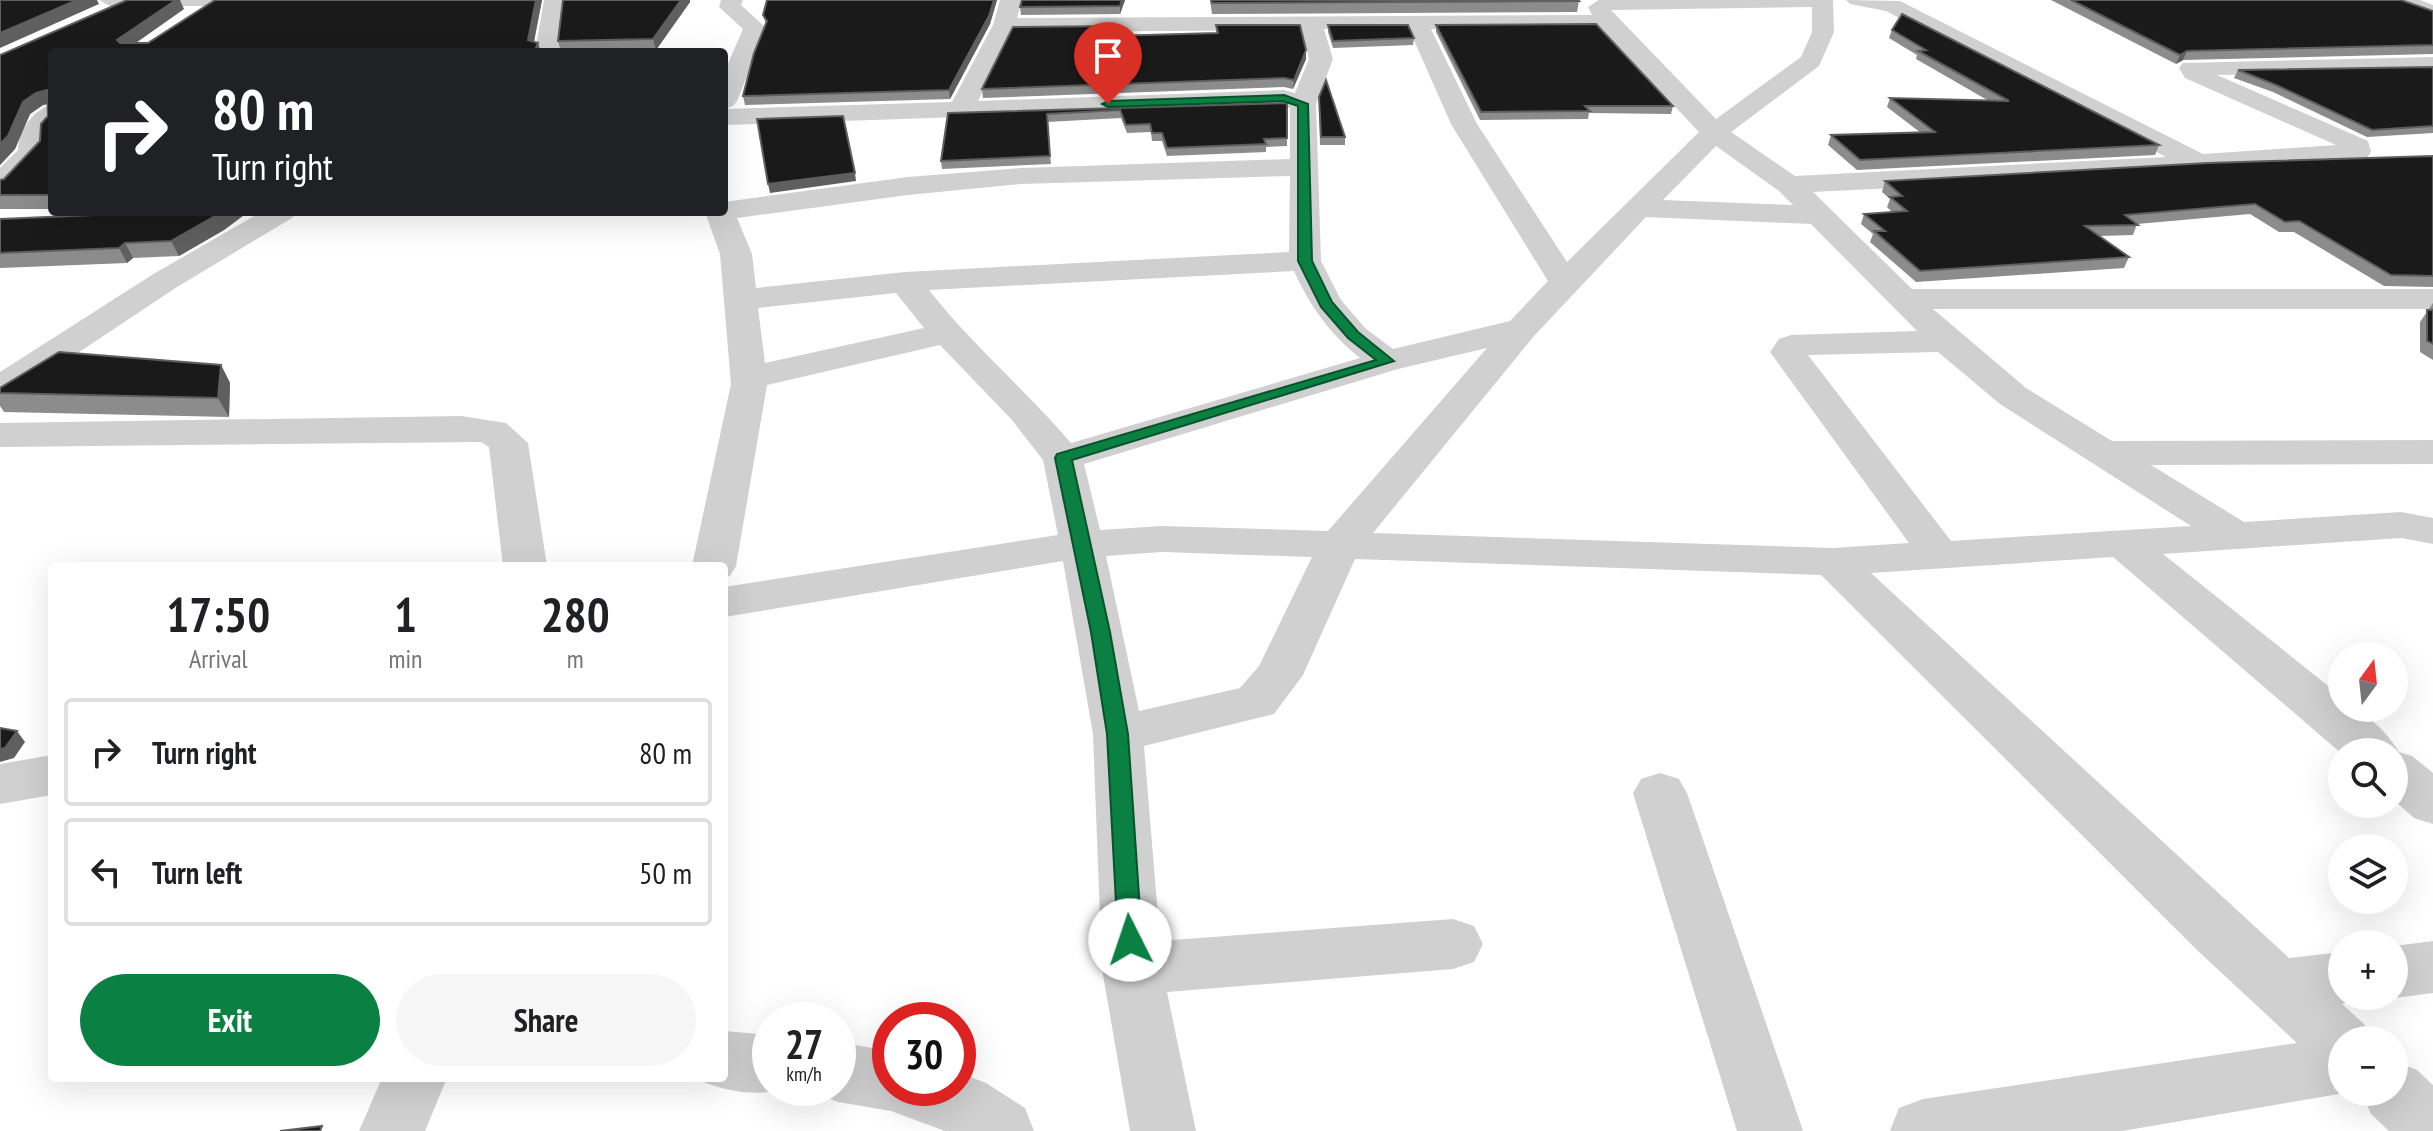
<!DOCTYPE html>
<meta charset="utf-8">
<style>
:root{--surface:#fff;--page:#f6f6f6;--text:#202124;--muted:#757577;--line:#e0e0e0;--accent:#0b8043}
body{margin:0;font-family:"PT Sans Narrow",sans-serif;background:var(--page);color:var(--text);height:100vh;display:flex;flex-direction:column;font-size:30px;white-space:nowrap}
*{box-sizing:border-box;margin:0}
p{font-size:26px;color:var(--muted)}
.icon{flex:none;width:44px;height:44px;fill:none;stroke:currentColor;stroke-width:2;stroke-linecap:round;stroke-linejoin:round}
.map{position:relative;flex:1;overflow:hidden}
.panel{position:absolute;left:48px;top:562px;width:680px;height:520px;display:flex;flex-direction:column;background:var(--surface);border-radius:8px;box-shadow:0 8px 32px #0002}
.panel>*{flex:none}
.banner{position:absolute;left:48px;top:48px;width:680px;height:168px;border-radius:8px;box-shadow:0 8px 32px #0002;background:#202124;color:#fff;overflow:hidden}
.needle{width:52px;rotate:15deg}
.tools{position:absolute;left:2328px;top:642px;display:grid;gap:16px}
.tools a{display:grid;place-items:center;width:80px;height:80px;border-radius:50%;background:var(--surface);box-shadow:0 8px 32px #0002;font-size:40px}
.speed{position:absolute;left:752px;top:1002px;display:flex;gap:16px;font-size:40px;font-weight:700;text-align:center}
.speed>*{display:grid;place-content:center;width:104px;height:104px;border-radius:50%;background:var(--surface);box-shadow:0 8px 32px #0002;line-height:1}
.speed small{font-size:20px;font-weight:400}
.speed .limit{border:12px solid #d22;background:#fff;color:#111}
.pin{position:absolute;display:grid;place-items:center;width:68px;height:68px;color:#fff;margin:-82px -34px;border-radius:50% 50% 50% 0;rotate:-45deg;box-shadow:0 0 8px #0007}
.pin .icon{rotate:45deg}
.me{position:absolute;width:88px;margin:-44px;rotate:356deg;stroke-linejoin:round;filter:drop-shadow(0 0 6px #0008)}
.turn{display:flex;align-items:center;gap:28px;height:168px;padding:0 32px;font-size:36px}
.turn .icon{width:104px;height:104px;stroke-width:2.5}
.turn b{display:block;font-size:56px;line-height:68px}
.eta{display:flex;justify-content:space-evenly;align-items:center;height:136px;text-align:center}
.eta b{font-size:48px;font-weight:600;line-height:56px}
.primary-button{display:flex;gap:16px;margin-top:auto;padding:16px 32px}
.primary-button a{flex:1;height:92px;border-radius:48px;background:var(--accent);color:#fff;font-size:32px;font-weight:600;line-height:92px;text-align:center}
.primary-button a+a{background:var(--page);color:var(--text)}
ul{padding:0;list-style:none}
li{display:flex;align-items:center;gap:24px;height:108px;margin:0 16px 12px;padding:0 16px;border:4px solid var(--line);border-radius:8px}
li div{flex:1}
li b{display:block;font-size:30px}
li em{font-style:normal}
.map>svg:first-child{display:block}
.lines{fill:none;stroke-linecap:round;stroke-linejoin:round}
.minor{fill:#d0d0d0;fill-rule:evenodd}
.wall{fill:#8c8c8c}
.shaded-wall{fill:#5f5f5f}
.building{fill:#1a1a1a;stroke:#5f5f5f;stroke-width:2}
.route{fill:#0b8043;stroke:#07532c;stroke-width:2}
</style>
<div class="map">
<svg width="2433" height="1131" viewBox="0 0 2433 1131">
<rect width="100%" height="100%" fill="#fff"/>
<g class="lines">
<g class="minor">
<polygon points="99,0 231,0 220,6 110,6"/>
<polygon points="544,0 566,0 559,52 535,52"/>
<polygon points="721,0 743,0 741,5 766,28 737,101 733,106 724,109 724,73 743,29 719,7"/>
<path d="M1000,0h22l-5,18 575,-3 -4,-8 11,-7h234l1,32 -15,34 -88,66 64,44 371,-19 -280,-146 -36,-7 -4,-4 54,1 303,153 133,-9 -151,-67 -6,-10 4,-5 250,-6v14l-216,4 151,66 3,11 -4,6 -10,2 -266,18 -278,14 99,97h521v20h-500l93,79 86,53 321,-1v24l-282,1 93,57 157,-10 32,6v26l-32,-6 -238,16 179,143v11c22,0 46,25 57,44l13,4 21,17v51l-19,-6 -20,-18v-48l-52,2 -229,-197 -242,16 418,385 53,-6v44h22l-22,8 22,20 8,16h-30v52h9l-229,39h-232l9,-23 24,-9 374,-56 -100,-93 -376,-375 -466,-16 -52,116 -29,39 -130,32 16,195 293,-22 21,7 9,18 -9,18 -21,7 -286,23 29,139h-66l-28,-162 -9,-235 -30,-173 -339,56v-30l334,-52 -15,-75 -31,-40 -72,-75 -173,40 -31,181 -6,10 -6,1v-11h-32l39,-182 -11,-130 -15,-42h19v-10l184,-25 113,-9 269,-9v-51l-8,-2 -558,19v-16l228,-7 41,-77zM1812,7v25l-11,25 -85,62 -105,-109zM1601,28l98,104 -132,130 -90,-138 -46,-95zM1324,29h85l42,95 97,157 -38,40 -117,28 -28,-21 -24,-28 -20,-39 -5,-157 17,-45zM1302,30l7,29 -14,34 -11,-3 -306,11 34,-69zM1716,146l63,45 14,14 -130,-5zM1290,176l-1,76 -384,20 -149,16 -4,-34 -15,-36 171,-23 113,-11zM1646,217l165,7 106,107 -126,4 -12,4 -9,13 139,191 -76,5 -460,-15 161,-197zM1294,271c16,35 35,62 66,87l-289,85c-45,-53 -99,-98 -142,-153zM896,293l28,35 -159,35 -7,-55zM1487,348l-159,183 -166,-5 -62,4 -16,-66 314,-95zM1938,352l62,52 191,122 -240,15 -143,-186zM1162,552l150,5 -53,109 -19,22 -101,23 -33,-155z"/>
<polygon points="2391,0 2420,0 2433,5 2433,19 2395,4"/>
<path d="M52,105v24l-7,7v16l-35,38 -10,3v-25l18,-18c1,-19 14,-40 34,-45z"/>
<polygon points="261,212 297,212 292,218 177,287 13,396 0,399 0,372 155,273"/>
<polygon points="461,416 506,423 528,443 547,566 503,566 489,447 481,442 0,447 0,423"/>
<polygon points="52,755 52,795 0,804 0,764"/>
<polygon points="1660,773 1679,779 1687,793 1803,1131 1737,1131 1633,793 1641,779"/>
<polygon points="2433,941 2433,993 2394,998 2388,996 2394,996 2394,946"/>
<path d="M724,1031l46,4v53h14c-26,10 -57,3 -83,-7l-1,-3h24z"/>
<polygon points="838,1042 890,1051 890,1088 958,1088 958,1072 986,1083 1025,1108 1034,1131 945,1131 891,1111 838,1102 815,1093 813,1088 838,1088"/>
<polygon points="2394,1061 2417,1070 2433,1085 2433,1131 2389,1131 2371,1114 2361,1092 2394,1092"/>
<polygon points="382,1078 447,1078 425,1131 359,1131"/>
</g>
</g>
<g class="wall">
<polygon points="215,0 542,0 534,42 52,52 52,209 0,209 0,180 4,179 40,141 48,116 47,104 43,105 30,114 15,149 0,165 0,56 184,9 135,43 148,43"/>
<polygon points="563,0 690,0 690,2 656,50 561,52 558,41"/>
<polygon points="767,0 997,0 990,24 950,99 745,105 743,96 766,24 763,15"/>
<polygon points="1022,0 1125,0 1120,14 1021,15 1020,7"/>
<polygon points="1210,0 1578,0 1579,1 1577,12 1212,14"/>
<polygon points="2051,0 2401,0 2433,11 2433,54 2183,60 2176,64"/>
<polygon points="1216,25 1306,59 1293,89 1284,87 983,98 982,89 1114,34 1113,36 1216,33"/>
<polygon points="1328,25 1414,38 1413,45 1333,48 1328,32"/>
<polygon points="1436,25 1673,106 1671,114 1589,113 1588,119 1480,120 1436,32"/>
<polygon points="1892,30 2159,145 2155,155 1857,170 1828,145 1831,135 1921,133 1887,107 1890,98 1989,101 1916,59 1917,55 1889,38"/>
<polygon points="2433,67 2433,133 2367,137 2273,92 2234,78 2238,70"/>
<polygon points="1319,97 1345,137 1345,145 1320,145"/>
<polygon points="1287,103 1287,146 1266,147 1266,152 1167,156 1162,141 1152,141 1151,132 1127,133 1121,118 1047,122 1051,164 942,169 941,161 948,113"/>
<polygon points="2433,156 2433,287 2384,286 2294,232 2279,232 2250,214 2137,224 2133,235 2099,236 2129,257 2124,268 1916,282 1870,242 1873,234 1861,224 1864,214 1892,212 1887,207 1890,199 1882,192 1885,181"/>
<polygon points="166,212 248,212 224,230 179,256 133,258 127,263 0,268 0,219"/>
<polygon points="2433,303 2433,360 2420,352 2420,322"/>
<polygon points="221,365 230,383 229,417 4,412 0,406 0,388"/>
</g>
<g class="shaded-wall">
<polygon points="77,0 97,0 99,4 0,48 0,33"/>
<polygon points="176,0 180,0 184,9 123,52 117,40"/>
<polygon points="536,0 542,0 532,51 528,40"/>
<polygon points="681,0 690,0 690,2 656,50 653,39"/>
<polygon points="994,0 997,0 990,24 950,99 949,90"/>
<polygon points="1122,0 1125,0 1120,14 1120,6"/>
<polygon points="538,43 541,52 534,52"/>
<polygon points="1306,50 1306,59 1293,89 1294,80"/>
<polygon points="2187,51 2183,60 2176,64 2180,55"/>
<polygon points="47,90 52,103 43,105 30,114 15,149 0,165 0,144 23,102 36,93"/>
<polygon points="855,173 856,181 770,193 768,184"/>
<polygon points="222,212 248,212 224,230 179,256 171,241"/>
<polygon points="125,243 133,258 127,263 119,248"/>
<polygon points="221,365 230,383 229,417 218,398"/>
<polygon points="17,731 25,742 14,758 0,762 0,749"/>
</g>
<g class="building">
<polygon points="0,0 77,0 0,33"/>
<polygon points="127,0 176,0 117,40 120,43 148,43 215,0 536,0 528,40 538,43 534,52 52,52 52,195 0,195 0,180 4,179 40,141 41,124 48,116 47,90 36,93 23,102 8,136 0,144 0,55"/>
<polygon points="563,0 681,0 653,39 558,41"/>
<polygon points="767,0 994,0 989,16 949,90 743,96 754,53 767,21 763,15"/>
<polygon points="1022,0 1122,0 1120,6 1020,7"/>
<polygon points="1211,0 1578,0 1579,1 1212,3"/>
<polygon points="2071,0 2401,0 2433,11 2433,45 2187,51 2180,55"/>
<polygon points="1902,14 2159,145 1860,160 1831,135 1935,132 1890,98 2009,101 1918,51 1926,50 1892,30"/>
<polygon points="1596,24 1673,106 1585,106 1590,111 1481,112 1436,25"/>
<polygon points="1216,25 1300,25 1306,50 1294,80 1284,78 982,89 1013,27 1113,26 1110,36 1218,33"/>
<polygon points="1328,25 1408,25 1414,38 1333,41"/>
<polygon points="2433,67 2433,126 2372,130 2276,85 2238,70"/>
<polygon points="1326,80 1345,137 1321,137 1319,97"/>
<polygon points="1287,103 1287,138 1264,139 1266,144 1167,148 1162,133 1152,133 1150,124 1126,125 1120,110 1047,114 1050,156 941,161 948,113"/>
<polygon points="843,116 855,173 768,184 757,119"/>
<polygon points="2433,156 2433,276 2391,275 2299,221 2285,222 2255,204 2125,215 2138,225 2085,226 2129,257 1920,271 1874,231 1885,231 1864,214 1907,211 1890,197 1902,196 1885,181 2208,163"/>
<polygon points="166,212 222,212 171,241 125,243 119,248 0,253 0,219"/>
<polygon points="2427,310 2433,310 2433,344 2427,341"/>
<polygon points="59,352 221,365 218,398 0,393 0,388"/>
<polygon points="0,728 17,731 5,748 0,749"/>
<polygon points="322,1126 320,1131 280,1131"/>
</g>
<polygon class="route" points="1284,95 1308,104 1312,261 1332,302 1358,332 1394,361 1072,460 1110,632 1128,734 1142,940 1139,947 1130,950 1122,947 1118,940 1107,734 1091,632 1055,458 1057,454 1376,360 1348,338 1321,307 1298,261 1298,106 1283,101 1108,107 1102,104 1108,101"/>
</svg>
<div class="tools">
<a><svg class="needle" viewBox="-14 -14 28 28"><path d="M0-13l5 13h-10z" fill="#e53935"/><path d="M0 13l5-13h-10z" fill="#757577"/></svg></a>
<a><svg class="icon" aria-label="search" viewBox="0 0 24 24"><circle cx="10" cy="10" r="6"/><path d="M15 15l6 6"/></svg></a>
<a><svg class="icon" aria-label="layers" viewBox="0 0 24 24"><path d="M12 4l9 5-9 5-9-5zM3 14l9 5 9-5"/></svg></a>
<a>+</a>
<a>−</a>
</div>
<div class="speed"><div>27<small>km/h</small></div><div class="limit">30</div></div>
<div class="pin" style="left:1108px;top:104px;background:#d93025"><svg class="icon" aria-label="arrive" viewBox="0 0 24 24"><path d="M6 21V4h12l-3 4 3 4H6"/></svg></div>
<svg class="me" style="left:1130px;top:940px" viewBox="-20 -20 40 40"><circle r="19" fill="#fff"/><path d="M0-13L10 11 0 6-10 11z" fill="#0b8043"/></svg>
<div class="banner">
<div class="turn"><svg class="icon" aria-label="right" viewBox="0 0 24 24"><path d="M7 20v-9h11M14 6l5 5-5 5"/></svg><div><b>80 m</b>Turn right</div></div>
</div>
<section class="panel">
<div class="eta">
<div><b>17:50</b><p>Arrival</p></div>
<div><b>1</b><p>min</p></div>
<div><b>280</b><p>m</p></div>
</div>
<ul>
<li><svg class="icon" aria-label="right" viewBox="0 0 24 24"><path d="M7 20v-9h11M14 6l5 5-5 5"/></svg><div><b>Turn right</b></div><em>80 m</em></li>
<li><svg class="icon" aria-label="left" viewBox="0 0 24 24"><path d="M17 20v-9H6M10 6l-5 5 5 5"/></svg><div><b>Turn left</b></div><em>50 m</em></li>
</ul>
<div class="primary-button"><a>Exit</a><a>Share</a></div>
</section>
</div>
